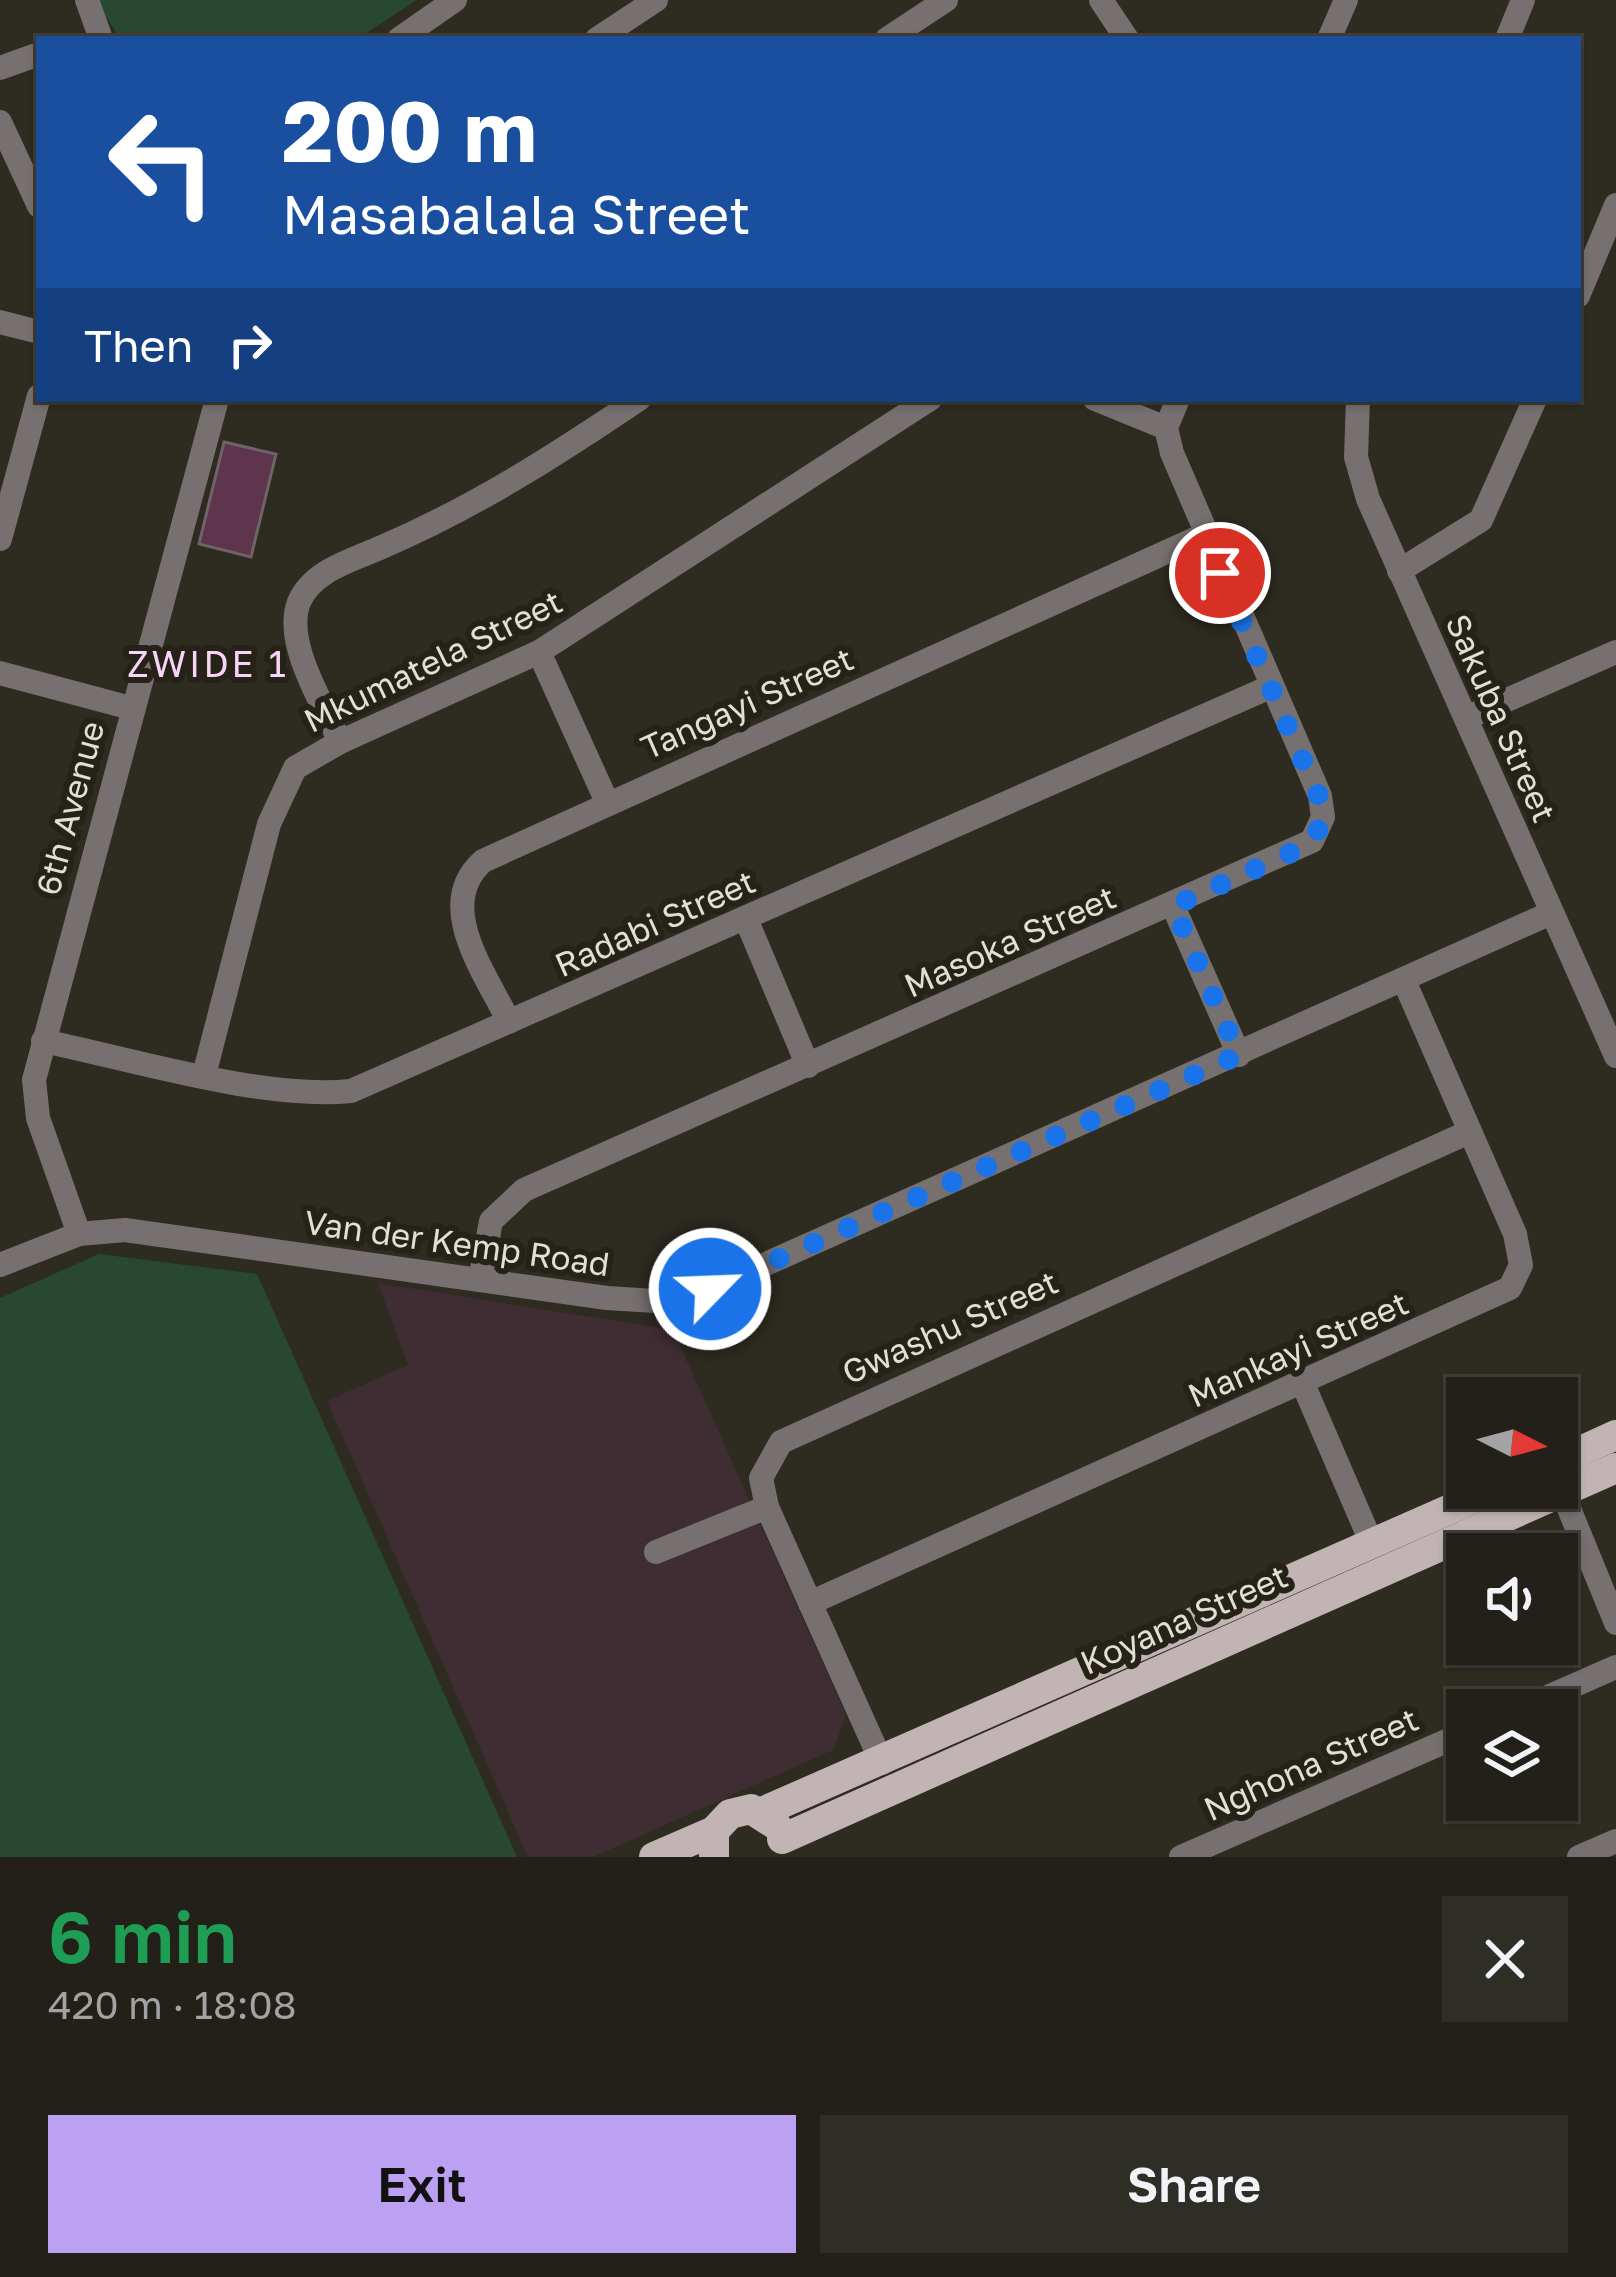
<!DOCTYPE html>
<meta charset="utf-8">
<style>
:root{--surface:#222019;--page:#2e2d26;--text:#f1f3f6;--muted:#a2a3a2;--line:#3f3e38;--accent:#bca0f2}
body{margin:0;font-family:"Golos Text",sans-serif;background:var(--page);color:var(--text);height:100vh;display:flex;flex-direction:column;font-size:45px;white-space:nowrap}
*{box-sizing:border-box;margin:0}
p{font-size:39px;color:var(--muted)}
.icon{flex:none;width:66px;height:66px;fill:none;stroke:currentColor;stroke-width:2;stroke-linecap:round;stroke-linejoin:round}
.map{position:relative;height:1857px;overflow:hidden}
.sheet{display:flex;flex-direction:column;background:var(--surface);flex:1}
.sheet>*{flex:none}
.hud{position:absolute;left:36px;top:36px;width:1545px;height:366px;border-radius:0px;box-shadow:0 3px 9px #0004,0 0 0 3px var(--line);background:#1a4fa0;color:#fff;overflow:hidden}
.needle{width:78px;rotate:96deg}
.controls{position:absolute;left:1446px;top:1377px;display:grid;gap:24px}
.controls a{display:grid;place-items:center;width:132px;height:132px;border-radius:0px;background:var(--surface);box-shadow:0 3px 9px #0004,0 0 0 3px var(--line);font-size:60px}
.pin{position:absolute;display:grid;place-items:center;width:102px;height:102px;color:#fff;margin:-51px;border:6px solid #fff;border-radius:50%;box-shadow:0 3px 12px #0007}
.me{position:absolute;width:132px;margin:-66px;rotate:66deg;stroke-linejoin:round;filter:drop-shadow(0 0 9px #0008)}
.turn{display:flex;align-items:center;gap:42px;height:252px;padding:0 48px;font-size:54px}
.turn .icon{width:156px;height:156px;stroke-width:2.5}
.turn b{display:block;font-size:84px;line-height:102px}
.then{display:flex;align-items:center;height:114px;padding:0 48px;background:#0003;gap:24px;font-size:45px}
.round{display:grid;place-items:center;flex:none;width:126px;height:126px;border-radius:0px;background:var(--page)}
.overview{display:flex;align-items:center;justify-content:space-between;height:204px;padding:0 48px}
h1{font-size:72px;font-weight:600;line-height:90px;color:#1e9e55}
.primary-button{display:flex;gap:24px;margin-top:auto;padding:24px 48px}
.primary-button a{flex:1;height:138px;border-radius:0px;background:var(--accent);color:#111;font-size:48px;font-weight:600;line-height:138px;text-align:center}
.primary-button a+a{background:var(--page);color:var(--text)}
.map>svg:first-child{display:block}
.education{fill:#402d33}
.green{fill:#284834}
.building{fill:#5e354d;stroke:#6f6269;stroke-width:3}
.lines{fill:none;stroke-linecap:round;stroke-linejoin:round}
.minor{stroke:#777070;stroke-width:24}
.major{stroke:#c2b4b4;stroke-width:30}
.route{stroke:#1a73e8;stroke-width:21;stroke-dasharray:0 37.8}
.labels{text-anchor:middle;stroke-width:12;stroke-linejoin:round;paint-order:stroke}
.street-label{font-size:33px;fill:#e1dfd8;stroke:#252217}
.neighbourhood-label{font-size:36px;letter-spacing:3px;fill:#f8d5f8;stroke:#252217}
</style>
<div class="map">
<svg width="1616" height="1857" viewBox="0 0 1616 1857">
<rect width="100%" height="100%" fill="#2e2b21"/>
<polygon class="education" points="378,1283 673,1330 846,1715 833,1750 593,1857 528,1857 327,1401 408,1365"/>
<g class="green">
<polygon points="96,0 417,0 357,39 120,39"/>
<polygon points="99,1254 257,1274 517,1857 0,1857 0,1298"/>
</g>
<polygon class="building" points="224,442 276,454 251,557 199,544"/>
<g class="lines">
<g class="minor">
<polyline points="87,0 101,39"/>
<polyline points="1101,0 1127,39"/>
<polyline points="399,39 455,0"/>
<polyline points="597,39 656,0"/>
<polyline points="887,39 946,0"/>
<polyline points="1329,39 1346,0"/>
<polyline points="1507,39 1523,0"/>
<polyline points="0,68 39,54"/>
<polyline points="0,122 39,206"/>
<polyline points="1578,296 1616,205"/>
<polyline points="0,322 39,332"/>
<polyline points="1095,399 1166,428"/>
<polyline points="1358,399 1356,457 1368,499 1616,1056"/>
<polyline points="0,539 39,396"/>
<polyline points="1399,571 1481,520 1535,399"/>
<polyline points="539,652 607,802"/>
<polyline points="0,673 131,708"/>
<polyline points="1466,718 1616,652"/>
<path d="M340,742c-16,-37 -57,-99 -41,-140 14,-32 54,-42 83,-55 93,-40 174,-92 257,-148"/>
<polyline points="1173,906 1239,1055"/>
<polyline points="746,919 808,1066"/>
<path d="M509,1022c-23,-48 -76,-117 -26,-161l721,-326"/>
<path d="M43,1041c88,18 220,59 308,50l919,-404"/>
<polyline points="204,1075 269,824 295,768 340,742 539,652 930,399"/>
<polyline points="79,1234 38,1118 34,1080 217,399"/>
<polyline points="0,1265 79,1234 125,1230 607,1298 655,1301 710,1289 1551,913"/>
<polyline points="480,1280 491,1221 524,1190 1312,841 1323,817 1320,796 1172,453 1166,428 1178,399"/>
<polyline points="1303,1384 1372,1544"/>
<polyline points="1563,1494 1616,1623"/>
<polyline points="656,1552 767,1507"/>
<polyline points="810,1603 1510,1288 1521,1265 1515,1234 1405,983"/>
<polyline points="1518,1710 1616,1667"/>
<polyline points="882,1763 767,1507 761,1478 781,1442 1469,1132"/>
<polyline points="1181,1857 1467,1732"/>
<polyline points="1579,1857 1616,1841"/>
</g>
<g class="major">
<polyline points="1557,1462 1616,1435"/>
<polyline points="762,1812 1498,1488"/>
<polyline points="782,1839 1616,1468"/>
<polyline points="654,1857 714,1831"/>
<polyline points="714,1857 714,1831 730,1814 751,1809 776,1825"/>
</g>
</g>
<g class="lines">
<polyline class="route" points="710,1289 1239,1055 1173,906 1306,846 1321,826 1323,806 1220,573"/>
</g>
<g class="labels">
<g class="street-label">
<text transform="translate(433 661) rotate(-26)" y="12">Mkumatela Street</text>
<text transform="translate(747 703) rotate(-24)" y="12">Tangayi Street</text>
<text transform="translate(1501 718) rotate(66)" y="12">Sakuba Street</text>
<text transform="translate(70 808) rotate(-75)" y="12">6th Avenue</text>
<text transform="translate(655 923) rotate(-24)" y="12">Radabi Street</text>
<text transform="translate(1010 941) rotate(-24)" y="12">Masoka Street</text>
<text transform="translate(457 1243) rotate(8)" y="12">Van der Kemp Road</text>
<text transform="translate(950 1327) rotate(-24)" y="12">Gwashu Street</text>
<text transform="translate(1298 1349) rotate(-24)" y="12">Mankayi Street</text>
<text transform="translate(1184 1619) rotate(-24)" y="12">Koyana Street</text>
<text transform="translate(1311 1764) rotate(-24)" y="12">Nghona Street</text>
</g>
<g class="neighbourhood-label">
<text x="208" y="677">ZWIDE 1</text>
</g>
</g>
</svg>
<div class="controls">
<a><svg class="needle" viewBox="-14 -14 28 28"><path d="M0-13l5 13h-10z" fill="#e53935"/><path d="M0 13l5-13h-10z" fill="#a2a3a2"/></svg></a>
<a><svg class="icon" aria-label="sound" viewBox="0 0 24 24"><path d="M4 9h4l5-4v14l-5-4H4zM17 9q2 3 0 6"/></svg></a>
<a><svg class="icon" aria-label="layers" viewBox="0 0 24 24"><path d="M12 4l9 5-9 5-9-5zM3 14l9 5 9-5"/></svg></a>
</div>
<div class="pin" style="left:1220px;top:573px;background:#d93025"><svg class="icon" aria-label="arrive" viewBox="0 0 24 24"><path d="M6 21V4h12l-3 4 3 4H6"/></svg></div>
<svg class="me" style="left:710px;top:1289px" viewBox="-20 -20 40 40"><circle r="17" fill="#1a73e8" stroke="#fff" stroke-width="3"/><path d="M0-11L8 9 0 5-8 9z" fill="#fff"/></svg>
<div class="hud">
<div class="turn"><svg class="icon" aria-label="left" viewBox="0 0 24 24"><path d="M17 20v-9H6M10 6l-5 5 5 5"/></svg><div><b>200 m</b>Masabalala Street</div></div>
<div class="then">Then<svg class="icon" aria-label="right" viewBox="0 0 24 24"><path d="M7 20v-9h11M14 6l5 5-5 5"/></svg></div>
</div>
</div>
<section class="sheet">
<div class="overview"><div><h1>6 min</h1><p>420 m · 18:08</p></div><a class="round"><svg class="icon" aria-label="close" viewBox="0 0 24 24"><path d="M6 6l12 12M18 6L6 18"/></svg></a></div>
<div class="primary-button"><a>Exit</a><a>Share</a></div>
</section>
